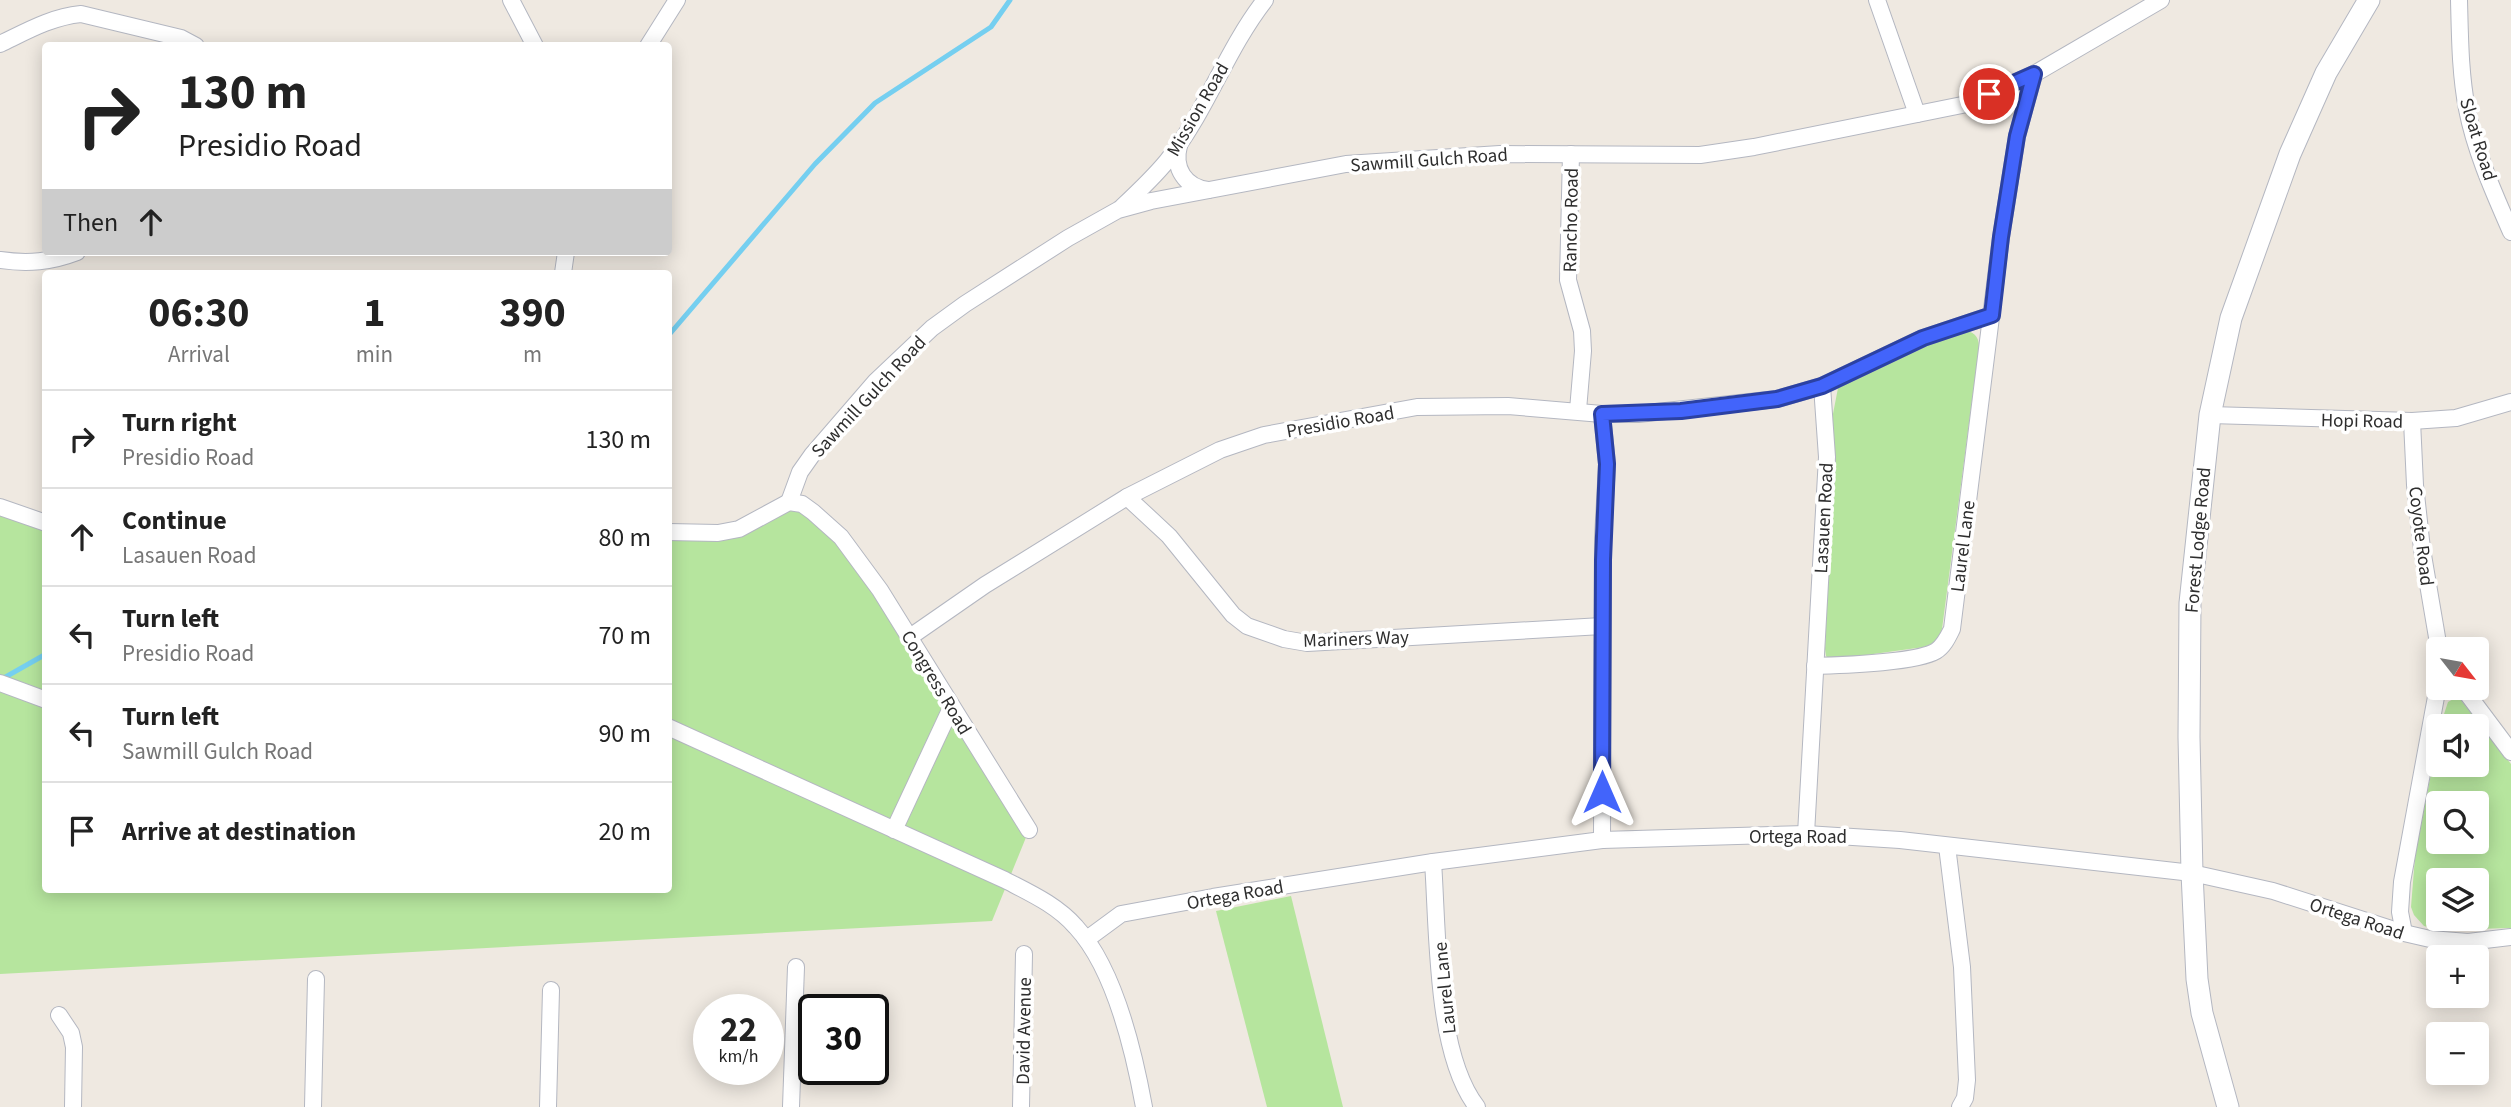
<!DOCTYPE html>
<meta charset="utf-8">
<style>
:root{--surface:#fff;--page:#f2f2f2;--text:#222;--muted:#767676;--line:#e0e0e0}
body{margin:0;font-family:"Source Sans 3",sans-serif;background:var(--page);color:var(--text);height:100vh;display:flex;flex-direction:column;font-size:26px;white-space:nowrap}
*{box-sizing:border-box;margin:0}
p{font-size:23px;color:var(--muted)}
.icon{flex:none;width:38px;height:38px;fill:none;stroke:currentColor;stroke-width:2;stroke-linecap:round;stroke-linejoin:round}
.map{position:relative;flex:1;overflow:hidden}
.details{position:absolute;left:42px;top:270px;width:630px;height:623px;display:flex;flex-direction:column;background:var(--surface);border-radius:7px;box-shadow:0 4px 18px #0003}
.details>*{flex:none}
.guide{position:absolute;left:42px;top:42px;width:630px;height:214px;border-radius:7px;box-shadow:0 4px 18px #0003;background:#fff;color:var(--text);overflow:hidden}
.needle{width:46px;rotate:121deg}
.fabs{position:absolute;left:2426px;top:637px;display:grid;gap:14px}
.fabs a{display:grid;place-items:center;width:63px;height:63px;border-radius:7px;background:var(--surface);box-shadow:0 4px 18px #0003;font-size:35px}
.speed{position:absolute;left:693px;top:994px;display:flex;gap:14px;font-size:35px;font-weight:700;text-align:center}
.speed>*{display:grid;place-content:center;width:91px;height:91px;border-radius:50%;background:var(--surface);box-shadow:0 4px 18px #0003;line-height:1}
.speed small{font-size:18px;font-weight:400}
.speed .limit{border:4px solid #111;border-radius:10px;background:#fff;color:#111}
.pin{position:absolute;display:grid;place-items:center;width:60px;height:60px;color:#fff;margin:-30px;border:4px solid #fff;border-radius:50%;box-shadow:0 2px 7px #0007}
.me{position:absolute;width:77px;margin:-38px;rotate:0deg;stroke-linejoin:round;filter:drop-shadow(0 0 5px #0008)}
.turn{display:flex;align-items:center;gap:24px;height:147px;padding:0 21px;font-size:32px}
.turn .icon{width:91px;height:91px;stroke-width:2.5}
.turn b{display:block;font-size:49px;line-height:60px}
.then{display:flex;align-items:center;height:66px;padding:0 21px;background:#0003;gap:14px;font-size:26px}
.eta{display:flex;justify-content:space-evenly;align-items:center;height:119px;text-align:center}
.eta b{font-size:42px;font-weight:700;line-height:49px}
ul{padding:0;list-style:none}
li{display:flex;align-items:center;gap:21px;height:98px;padding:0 21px;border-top:2px solid var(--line)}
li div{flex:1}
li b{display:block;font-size:26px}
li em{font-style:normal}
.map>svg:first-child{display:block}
.green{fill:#b6e59e;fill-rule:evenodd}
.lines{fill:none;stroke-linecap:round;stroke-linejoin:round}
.stream{stroke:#75cff0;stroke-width:5}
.minor-casing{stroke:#b4b7c1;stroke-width:18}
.tertiary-casing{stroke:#b4b7c1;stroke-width:23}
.minor{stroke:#fff;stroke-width:16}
.tertiary{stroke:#fff;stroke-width:21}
.route-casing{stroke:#2b41a3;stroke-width:18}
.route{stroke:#4264fb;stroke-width:12}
.labels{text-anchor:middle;stroke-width:7;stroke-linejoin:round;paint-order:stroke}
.street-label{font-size:19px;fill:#2e2e2e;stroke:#fff}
</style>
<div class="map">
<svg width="2511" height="1107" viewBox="0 0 2511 1107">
<rect width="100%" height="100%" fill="#efe9e1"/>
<g class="green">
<path d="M1963,330c10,2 16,5 16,17l-37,282c-4,11 -7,14 -18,18l-94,13 -4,-4 -1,-7 6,-138 1,-92 6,-31 5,-8 9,-4z"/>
<polygon points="789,502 841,537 1029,830 992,921 0,974 0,507 45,523 46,889 668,889 669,532 718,533"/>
<path d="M2455,698l5,1 51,65v164l-74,2 -13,-4 -10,-11 -3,-8 4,-50 23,-120v28h38v-39h-36l8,-24zM2438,803h38v39h-38zM2438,880h38v39h-38z"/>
<polygon points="1291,896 1343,1107 1267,1107 1216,911"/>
</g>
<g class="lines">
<g class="stream">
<polyline points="668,336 815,164 875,103 991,27 1010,0"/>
<polyline points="0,680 46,654"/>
</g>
<g class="minor-casing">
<g id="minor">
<polyline points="511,0 535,46"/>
<polyline points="1877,0 1917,114"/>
<path d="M2459,0c1,36 1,73 8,109 8,42 27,84 44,123"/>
<path d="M0,44c27,-13 51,-27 81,-30l100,24 15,8"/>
<polyline points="648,46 677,0"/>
<path d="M1179,146c-6,22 6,41 29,44"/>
<polyline points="1571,154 1568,280 1582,331 1583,351 1578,410"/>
<path d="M1122,207c16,-15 31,-29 45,-46 39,-49 59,-111 98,-161"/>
<path d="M0,260c28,4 51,2 77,-8"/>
<polyline points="563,273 566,252"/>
<polyline points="1602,414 1607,464 1603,538 1602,840"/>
<polyline points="2210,415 2412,421 2456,418 2511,402"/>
<polyline points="2412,421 2415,485 2422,549 2439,649"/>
<polyline points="1127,497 1169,536 1233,615 1247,626 1284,639 1307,643 1602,626"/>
<polyline points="789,502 800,472 812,455 876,381 932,328 965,304 1068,238 1118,210 1151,201 1346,164 1500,154 1700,155 1754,147 1967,104 2034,74 2161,0"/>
<polyline points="0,507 46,523"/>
<polyline points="668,532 718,533 739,529 789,502 802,504 813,512 841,537 880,590 1029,830"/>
<polyline points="910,637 985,585 1127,497 1220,450 1264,435 1417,407 1508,406 1602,414 1638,414 1777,399 1822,386"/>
<path d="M1815,666c26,-1 101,-3 121,-15 8,-5 12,-14 16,-22l49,-392 16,-101 17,-62"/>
<polyline points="0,683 46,700"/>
<polyline points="2463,688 2511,752"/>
<path d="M668,727l337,153c25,13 52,25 71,47 39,42 58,125 68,180"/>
<polyline points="894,830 951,708"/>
<polyline points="1806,834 1827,457 1822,386 1923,338 1992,315"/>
<polyline points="1947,846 1962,967 1967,1080 1965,1098 1960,1107"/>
<path d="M1433,862c5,69 2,191 44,245"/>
<polyline points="2404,933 2400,912 2402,882 2438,686"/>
<polyline points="1087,939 1121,914 1213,897 1433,862 1602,840 1806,834 1900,840 2192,873 2273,891 2404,933 2430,939 2468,942 2511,937"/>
<polyline points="59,1015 71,1033 74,1047 73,1107"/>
<polyline points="313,1107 316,979"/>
<polyline points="548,1107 551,990"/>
<polyline points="791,1107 796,967"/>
<polyline points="1021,1107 1024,954"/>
</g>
</g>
<g class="tertiary-casing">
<polyline id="tertiary" points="2228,1107 2202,1013 2197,979 2192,873 2189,737 2190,603 2210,415 2231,318 2290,154 2326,73 2369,0"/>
</g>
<use href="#minor" class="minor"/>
<use href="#tertiary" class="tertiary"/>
</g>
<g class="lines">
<g class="route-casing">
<polyline id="route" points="1602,792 1603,560 1607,464 1602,414 1681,411 1777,399 1822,386 1923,338 1992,315 2001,237 2017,136 2034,74 1989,94"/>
</g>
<use href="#route" class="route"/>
</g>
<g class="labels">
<g class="street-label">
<text transform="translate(1197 109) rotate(-60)" y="7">Mission Road</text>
<text transform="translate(2479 139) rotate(73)" y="7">Sloat Road</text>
<text transform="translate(1429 159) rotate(-4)" y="7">Sawmill Gulch Road</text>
<text transform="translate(1570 220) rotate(-89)" y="7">Rancho Road</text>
<text transform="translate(868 396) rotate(-47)" y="7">Sawmill Gulch Road</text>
<text transform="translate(2362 420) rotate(1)" y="7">Hopi Road</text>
<text transform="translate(1340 421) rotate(-10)" y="7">Presidio Road</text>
<text transform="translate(1823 518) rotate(-87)" y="7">Lasauen Road</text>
<text transform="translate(2422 536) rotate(83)" y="7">Coyote Road</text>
<text transform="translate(2197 540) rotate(-85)" y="7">Forest Lodge Road</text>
<text transform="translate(1962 546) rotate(-83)" y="7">Laurel Lane</text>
<text transform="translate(1356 638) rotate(-2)" y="7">Mariners Way</text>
<text transform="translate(937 682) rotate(59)" y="7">Congress Road</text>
<text x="1798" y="843">Ortega Road</text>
<text transform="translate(1235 894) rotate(-10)" y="7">Ortega Road</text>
<text transform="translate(2357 918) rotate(18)" y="7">Ortega Road</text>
<text transform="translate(1444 988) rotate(-96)" y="7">Laurel Lane</text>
<text transform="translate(1023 1031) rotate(-89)" y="7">David Avenue</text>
</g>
</g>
</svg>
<div class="fabs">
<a><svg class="needle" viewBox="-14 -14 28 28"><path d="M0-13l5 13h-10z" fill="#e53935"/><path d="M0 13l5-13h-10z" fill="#767676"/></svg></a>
<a><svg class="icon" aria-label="sound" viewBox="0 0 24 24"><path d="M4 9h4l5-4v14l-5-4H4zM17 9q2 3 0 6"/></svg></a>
<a><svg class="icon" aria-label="search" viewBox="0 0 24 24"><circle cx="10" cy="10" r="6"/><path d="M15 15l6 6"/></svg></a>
<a><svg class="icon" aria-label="layers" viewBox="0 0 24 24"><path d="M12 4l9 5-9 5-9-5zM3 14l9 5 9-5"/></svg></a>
<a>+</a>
<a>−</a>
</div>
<div class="speed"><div>22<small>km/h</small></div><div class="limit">30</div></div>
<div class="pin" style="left:1989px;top:94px;background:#d93025"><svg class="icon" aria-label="arrive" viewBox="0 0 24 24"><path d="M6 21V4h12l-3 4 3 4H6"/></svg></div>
<svg class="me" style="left:1602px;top:792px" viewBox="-20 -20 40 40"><path d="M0-17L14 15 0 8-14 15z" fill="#4264fb" stroke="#fff" stroke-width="4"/></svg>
<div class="guide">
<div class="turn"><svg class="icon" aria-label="right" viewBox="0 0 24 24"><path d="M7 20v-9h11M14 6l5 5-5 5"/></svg><div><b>130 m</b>Presidio Road</div></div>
<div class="then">Then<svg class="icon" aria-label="ahead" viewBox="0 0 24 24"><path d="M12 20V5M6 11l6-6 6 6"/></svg></div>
</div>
<section class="details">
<div class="eta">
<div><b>06:30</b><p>Arrival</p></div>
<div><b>1</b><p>min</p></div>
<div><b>390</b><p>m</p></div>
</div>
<ul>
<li><svg class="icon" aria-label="right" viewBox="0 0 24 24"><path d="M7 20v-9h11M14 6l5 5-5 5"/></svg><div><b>Turn right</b><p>Presidio Road</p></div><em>130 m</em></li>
<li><svg class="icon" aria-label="ahead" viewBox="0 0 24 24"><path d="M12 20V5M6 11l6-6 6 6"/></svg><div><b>Continue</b><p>Lasauen Road</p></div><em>80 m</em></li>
<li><svg class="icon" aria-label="left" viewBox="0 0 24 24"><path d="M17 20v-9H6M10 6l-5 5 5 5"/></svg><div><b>Turn left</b><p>Presidio Road</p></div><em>70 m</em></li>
<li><svg class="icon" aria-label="left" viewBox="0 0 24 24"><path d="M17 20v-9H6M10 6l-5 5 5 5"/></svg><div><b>Turn left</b><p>Sawmill Gulch Road</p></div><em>90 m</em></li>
<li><svg class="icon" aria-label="arrive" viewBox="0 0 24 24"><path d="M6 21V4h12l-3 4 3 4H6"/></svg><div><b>Arrive at destination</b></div><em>20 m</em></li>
</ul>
</section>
</div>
